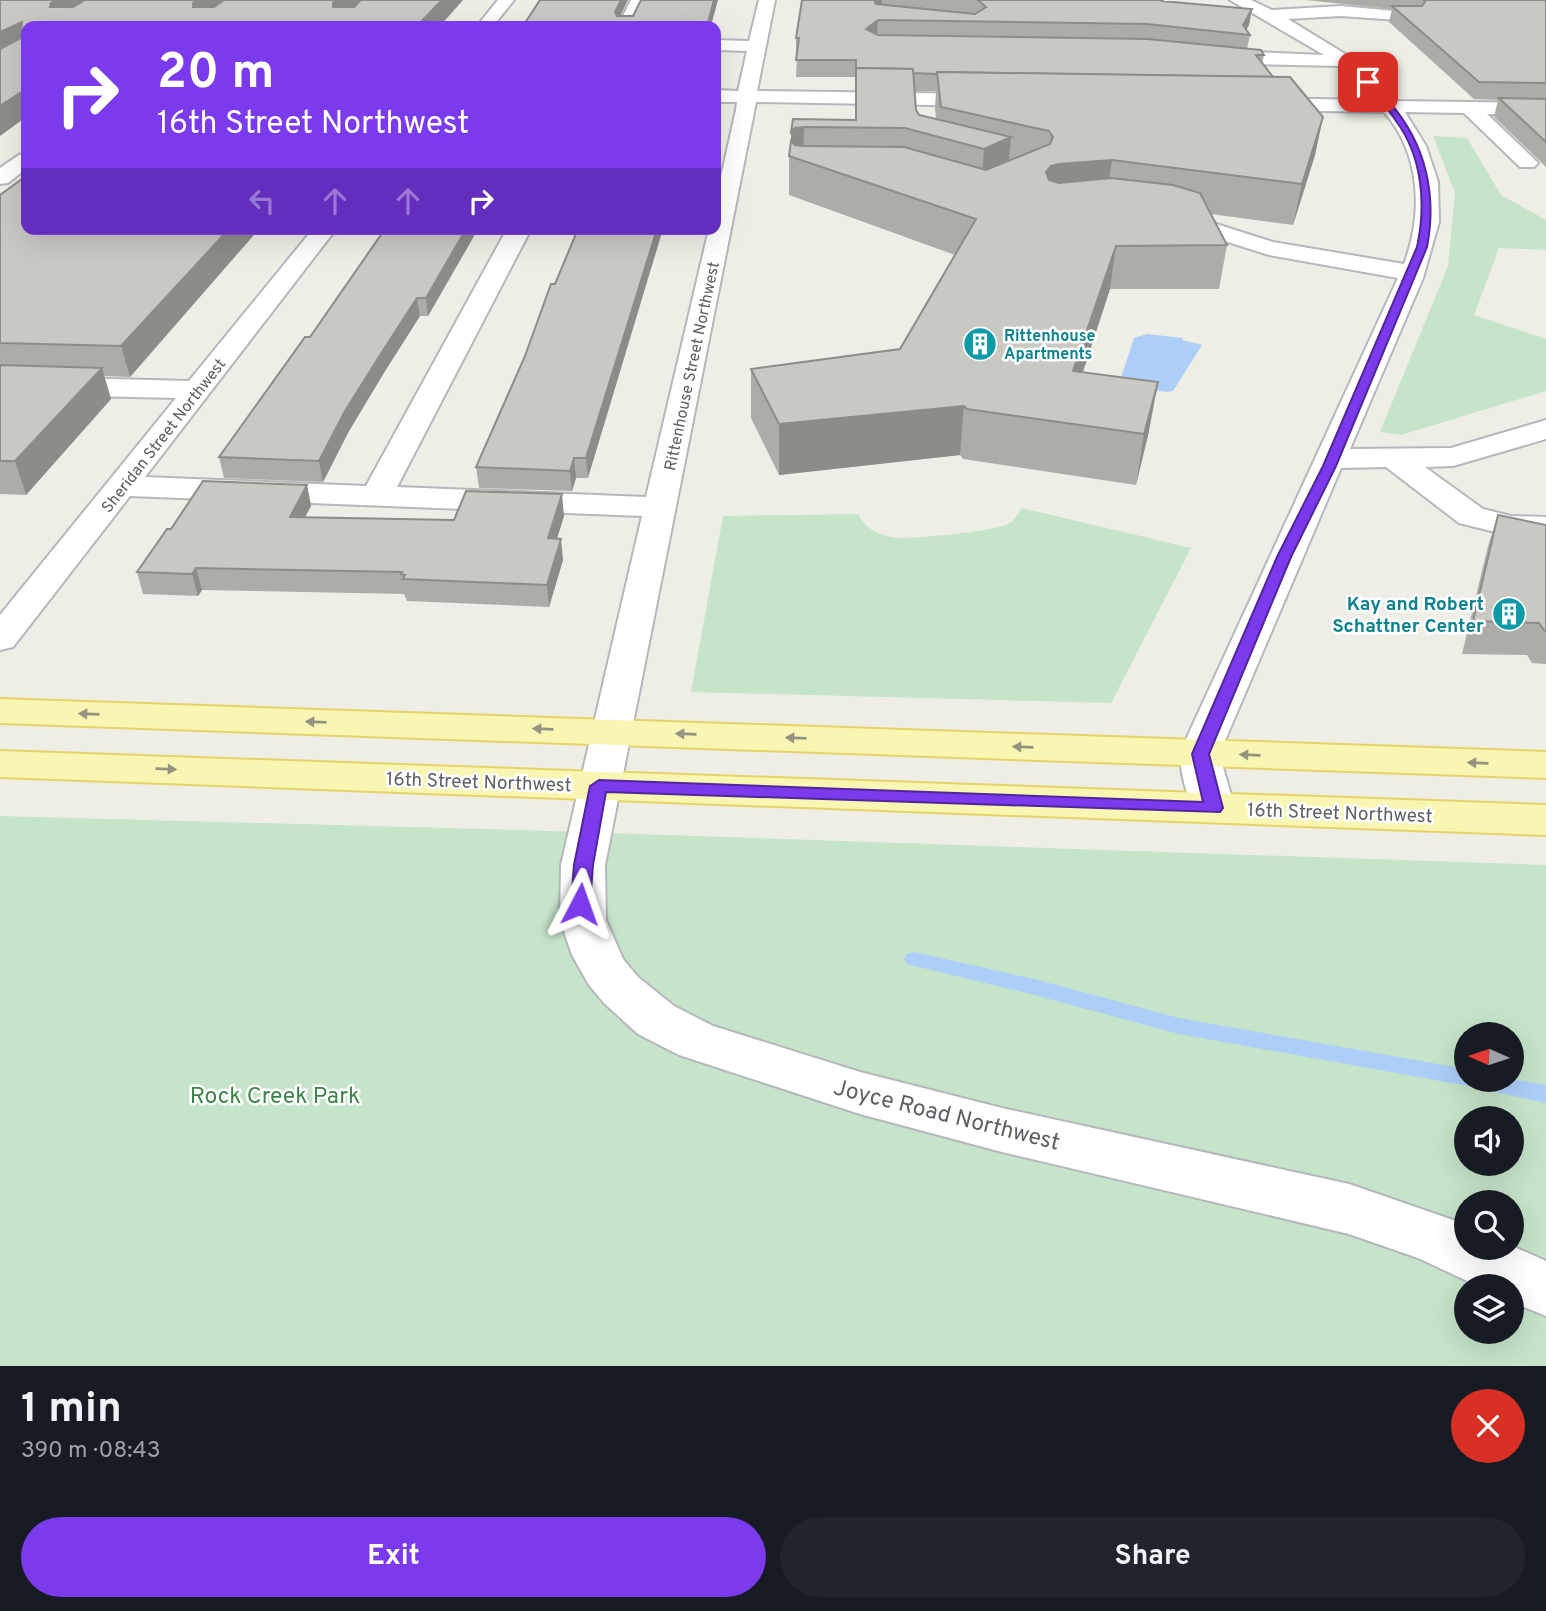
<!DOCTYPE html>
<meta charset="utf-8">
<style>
:root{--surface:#171b24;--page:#20242c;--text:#f1f3f6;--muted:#9ea1a6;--accent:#7c3aed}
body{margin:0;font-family:Overpass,sans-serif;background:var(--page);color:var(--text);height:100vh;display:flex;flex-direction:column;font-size:26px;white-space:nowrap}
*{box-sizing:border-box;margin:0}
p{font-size:23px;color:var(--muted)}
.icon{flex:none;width:38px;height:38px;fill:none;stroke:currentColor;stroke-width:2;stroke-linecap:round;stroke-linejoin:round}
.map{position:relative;height:1366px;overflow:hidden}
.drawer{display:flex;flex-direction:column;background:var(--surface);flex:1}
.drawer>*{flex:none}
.top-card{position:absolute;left:21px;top:21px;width:700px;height:214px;border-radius:14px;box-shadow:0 7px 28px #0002;background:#7c3aed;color:#fff;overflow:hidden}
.needle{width:46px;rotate:273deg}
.controls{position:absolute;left:1454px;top:1022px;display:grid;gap:14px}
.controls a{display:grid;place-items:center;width:70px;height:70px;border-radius:50%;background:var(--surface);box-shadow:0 7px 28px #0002;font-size:35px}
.pin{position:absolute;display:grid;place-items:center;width:60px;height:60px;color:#fff;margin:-30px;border-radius:14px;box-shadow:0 4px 10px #0006}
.me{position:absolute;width:77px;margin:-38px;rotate:4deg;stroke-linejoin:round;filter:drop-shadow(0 0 5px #0008)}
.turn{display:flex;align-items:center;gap:24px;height:147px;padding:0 21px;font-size:32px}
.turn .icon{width:91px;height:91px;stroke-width:2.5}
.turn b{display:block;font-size:49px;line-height:60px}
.lanes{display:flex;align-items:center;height:66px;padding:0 21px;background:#0003;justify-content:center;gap:35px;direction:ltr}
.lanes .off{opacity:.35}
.round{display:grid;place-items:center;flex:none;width:74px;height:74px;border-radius:37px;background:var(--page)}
.overview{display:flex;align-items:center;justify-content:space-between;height:119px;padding:0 21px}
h1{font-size:42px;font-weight:700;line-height:52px}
.action{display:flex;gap:14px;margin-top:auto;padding:14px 21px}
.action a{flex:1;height:80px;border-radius:42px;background:var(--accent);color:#fff;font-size:28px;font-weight:700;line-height:80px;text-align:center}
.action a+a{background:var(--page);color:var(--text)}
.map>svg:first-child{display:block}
.green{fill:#c5e4c9;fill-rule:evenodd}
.water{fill:#adcef8}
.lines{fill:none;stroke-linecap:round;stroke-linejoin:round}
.stream{fill:#adcef8;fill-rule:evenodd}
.minor-casing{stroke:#b6b7bc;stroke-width:4}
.major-casing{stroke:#e6d368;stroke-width:4}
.minor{fill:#fff;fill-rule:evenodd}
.major{fill:#f8f6b2;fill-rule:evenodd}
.wall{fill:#aeaca8;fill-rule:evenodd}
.shaded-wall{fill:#8d8c88}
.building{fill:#cac8c3;stroke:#8d8c88;stroke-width:2}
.oneway{fill:#949480}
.route{fill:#7c3aed;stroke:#51269a;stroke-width:2}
.labels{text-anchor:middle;stroke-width:5;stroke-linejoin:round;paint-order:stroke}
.far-culture-label{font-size:16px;font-weight:bold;fill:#0d838f;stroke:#fff;text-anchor:start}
.far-street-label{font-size:16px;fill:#5e6065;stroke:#fff}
.culture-label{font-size:19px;font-weight:bold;fill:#0d838f;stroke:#fff;text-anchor:end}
.street-label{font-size:19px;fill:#5e6065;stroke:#fff}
.near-park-label{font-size:23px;fill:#3d844a;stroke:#fff}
.near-street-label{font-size:23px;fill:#5e6065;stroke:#fff}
</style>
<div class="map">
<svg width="1546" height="1366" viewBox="0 0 1546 1366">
<rect width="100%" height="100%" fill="#efeee6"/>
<g class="green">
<polygon points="1433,136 1467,138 1501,195 1546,220 1546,250 1499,248 1474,315 1546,339 1546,391 1401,435 1380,432 1448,266 1455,193"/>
<path d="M1022,508l169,40 -80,155 -420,-11 32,-176 136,-2c4,15 25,23 40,24 20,0 92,-6 109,-14 6,-2 10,-11 14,-16z"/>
<path d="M0,816l519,14 1027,35v501h-1546zM1466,1034h46v46h-46zM1466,1118h46v46h-46zM1466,1202h46v46h-46zM1466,1286h46v46h-46z"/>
</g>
<polygon class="water" points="1147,334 1183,338 1182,340 1202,345 1173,391 1166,392 1119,384 1134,338"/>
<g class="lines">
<polygon class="stream" points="914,952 1034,979 1179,1018 1466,1069 1466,1080 1512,1079 1546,1085 1546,1103 1468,1086 1179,1034 1034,995 907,964 904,959 907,954"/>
<g class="minor-casing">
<g id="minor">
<polygon points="498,0 514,0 493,26 477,26"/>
<polygon points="631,0 647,0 634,26 618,26"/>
<polygon points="759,0 775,0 757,91 987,94 996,100 987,106 756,102 605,865 606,920 623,959 638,977 674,1006 713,1026 860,1072 1002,1108 1349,1184 1456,1221 1466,1226 1466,1248 1512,1246 1546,1261 1546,1316 1512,1302 1512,1286 1478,1286 1418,1258 1349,1234 1002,1152 860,1114 679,1055 638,1034 604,1003 589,985 572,955 560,920 561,865 642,516 130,496 13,647 0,650 0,615 176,398 0,394 0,376 189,381 313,229 336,229 145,477 366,486 507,229 531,229 397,487 646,497 709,229 716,229 716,199 736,110 737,102 716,102 716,90 738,91 747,51 716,50 716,40 749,41"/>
<path d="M1230,0h21l21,10 69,-4 76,7 2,3 -2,3 -6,2 -70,-5 -53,3 62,38 45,44 151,2v12l-59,-1 47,45 4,4 -4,4h-14l-56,-54 -59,-1 21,34 12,36 1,40 -16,56 -73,171 101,-1 95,-28v19l-93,27 -28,1 58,42 28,7 35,1v20l-35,-1 -52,-13 -73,-56 -45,1 -117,275 -2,21 13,44 -6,10 -15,4 -15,-4c-11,-18 -22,-49 -17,-70l216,-470 -129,-23 -108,-34 -3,-5 3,-5 8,-2 104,33 131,22c19,-50 17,-110 -20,-152l-124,-2 -10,-6 10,-6 114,2 -36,-34 -90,-2 -45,-5 -3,-4 9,-5 115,5z"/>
<polygon points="26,153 26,169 8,183 0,184 0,168 19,155"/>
</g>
</g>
<g class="major-casing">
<g id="major">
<polygon points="0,699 1546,752 1546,778 0,723"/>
<polygon points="0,751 1546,805 1546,835 0,777"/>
</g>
</g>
<use href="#minor" class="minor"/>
<use href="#major" class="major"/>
</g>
<g class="wall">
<path d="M802,0h362v1l88,8 -3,16 -3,5 4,5 -3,14 17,6 -2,8 11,14 50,40 -8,38 -22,70 -82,-11 16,31 -8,44h-109l-27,83 66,59 -13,54 -173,-26 -3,-4 -181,20 -28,-57v-49l149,-20 55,-94 -166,-60v-39l4,-37 62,1v-43h-59l1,-22h-1v-17zM914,91h22l-1,17 1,11 -17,-4 -3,-5z"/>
<polygon points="1305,0 1546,0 1546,167 1494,117 1498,100 1474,99 1389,22 1392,9"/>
<polygon points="0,195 259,229 130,377 104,376 111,399 26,495 0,494"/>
<polygon points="385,229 478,229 428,316 420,316 385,371 349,431 323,482 224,478 219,457 310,337"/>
<polygon points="578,229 588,478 576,478 572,491 479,488 476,467 525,356"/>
<polygon points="307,485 311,506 305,517 454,520 564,516 557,539 563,560 549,607 407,601 404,594 202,590 198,596 143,594 137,572 171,529"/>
<polygon points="1498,515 1546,525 1546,664 1532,663 1527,655 1462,654 1488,546"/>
</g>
<g class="shaded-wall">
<polygon points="56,0 93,0 57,24 50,7 51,3"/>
<polygon points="197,0 228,0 197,24 193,7 193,3"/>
<polygon points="337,0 361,0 336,26 333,3"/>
<polygon points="442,0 463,0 440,26 417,26"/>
<polygon points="621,0 628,0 616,25 615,12"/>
<polygon points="714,0 718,0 711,26 707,26"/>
<polygon points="872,0 882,0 882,6 872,13"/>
<polygon points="1252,9 1249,25 1244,34 1243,25"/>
<polygon points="878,20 877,36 866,29"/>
<polygon points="22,22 26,37 0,56 0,32"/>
<polygon points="26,89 26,117 0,136 0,106"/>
<polygon points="1323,117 1315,155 1293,225 1302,184"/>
<polygon points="804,127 803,160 791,156 791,132 795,128"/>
<polygon points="1011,137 1007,179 981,191 984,149"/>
<polygon points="1112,160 1106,199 1054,204 1046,172 1051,166 1059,164"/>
<polygon points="229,229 259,229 130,377 121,346"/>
<polygon points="466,229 478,229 428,316 426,298"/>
<polygon points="657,229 663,229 588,478 586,458"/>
<polygon points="1116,246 1110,289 1067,420 1073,371"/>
<polygon points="417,298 420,316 385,371 349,431 323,482 319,461 345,411 382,352"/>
<polygon points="102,368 111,399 26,495 15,461"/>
<polygon points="1158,382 1149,431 1136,485 1144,434"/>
<polygon points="964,406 960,455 779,475 779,424"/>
<polygon points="574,458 576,478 572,491 570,471"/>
<polygon points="307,485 311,506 294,538 290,517"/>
<polygon points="562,494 564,516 550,560 548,538"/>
<polygon points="561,539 563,560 549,607 547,585"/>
<polygon points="196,568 202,590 198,596 192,574"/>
</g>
<g class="building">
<polygon points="0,0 56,0 51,3 50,7 73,7 85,0 197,0 193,3 193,7 214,7 224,0 337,0 333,3 333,7 354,7 361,0 442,0 417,26 124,26 124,25 122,26 26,26 26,89 0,106 0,49 21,38 22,22 0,32"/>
<polygon points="540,0 621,0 615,12 617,16 633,16 641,0 714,0 707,26 523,26"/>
<polygon points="802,0 874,0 876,4 975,14 986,7 978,0 1162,0 1162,1 1252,9 1243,25 1250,35 1147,24 878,20 866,29 878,35 1147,39 1261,50 1264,55 1256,55 1273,77 937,72 937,74 913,73 913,69 856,68 856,72 856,60 796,60 799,38 796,38"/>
<polygon points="1424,0 1546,0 1546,83 1479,82 1392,6 1422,6 1425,2"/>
<polygon points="856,68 913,69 916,110 919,115 1011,137 984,149 905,128 804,127 795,128 791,132 793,119 856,120"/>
<polygon points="937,72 1290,77 1323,117 1302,184 1112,160 1059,164 1051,166 1046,172 1049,180 1059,183 1111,178 1173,185 1200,193 1227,245 1116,246 1073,371 1158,382 1144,434 967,409 964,406 779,424 751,369 900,349 976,219 789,156 791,141 795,145 803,146 904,147 986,170 1050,144 1053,137 1049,131 941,107"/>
<polygon points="1499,98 1546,99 1546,142"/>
<polygon points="26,176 26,229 229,229 121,346 0,343 0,195"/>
<polygon points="385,229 466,229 426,298 417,298 382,352 345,411 319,461 219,457 305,337 310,337"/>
<polygon points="578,229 657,229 586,458 574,458 570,471 476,467 525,356 551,284 555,284"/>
<polygon points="0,365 102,368 15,461 0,461"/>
<polygon points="203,481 307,485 290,517 454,520 466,491 562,494 548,538 561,539 547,585 403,579 405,575 401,574 402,572 196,568 192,574 137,572 167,529 171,529"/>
<polygon points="1498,515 1546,525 1546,631 1544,630 1539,623 1473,621"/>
</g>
<defs><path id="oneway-solid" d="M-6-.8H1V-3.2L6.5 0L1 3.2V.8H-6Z" transform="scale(1.75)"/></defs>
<g class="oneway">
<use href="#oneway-solid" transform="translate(89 714) rotate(-178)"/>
<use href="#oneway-solid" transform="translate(316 722) rotate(-178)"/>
<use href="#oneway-solid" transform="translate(543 729) rotate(-178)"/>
<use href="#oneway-solid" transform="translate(686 734) rotate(-178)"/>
<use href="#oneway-solid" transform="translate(796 738) rotate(-178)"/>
<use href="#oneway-solid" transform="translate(1023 747) rotate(-178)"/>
<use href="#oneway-solid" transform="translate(1250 755) rotate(-178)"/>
<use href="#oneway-solid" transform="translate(1478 763) rotate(-178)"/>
<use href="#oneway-solid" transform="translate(166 769) rotate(2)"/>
</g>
<path class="route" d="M1368,80c9,5 16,16 23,24 35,41 46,91 36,143l-91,219 -45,91 -82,197 14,54 -3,4 -614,-20 -13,73 -3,39 -3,5h-13l-3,-5 3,-39 16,-79 9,-6 604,22 -11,-48 85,-197 46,-91 94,-219c9,-41 6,-90 -21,-126 -9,-14 -21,-26 -31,-39z"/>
<defs>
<g id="building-disc" transform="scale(1.75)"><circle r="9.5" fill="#0f9aa8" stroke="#fff"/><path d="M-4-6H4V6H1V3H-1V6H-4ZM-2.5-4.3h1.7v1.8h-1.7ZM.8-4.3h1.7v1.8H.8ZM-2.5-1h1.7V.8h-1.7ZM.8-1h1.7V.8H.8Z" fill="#fff"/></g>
</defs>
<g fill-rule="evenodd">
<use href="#building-disc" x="980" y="344"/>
<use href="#building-disc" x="1509" y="614"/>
</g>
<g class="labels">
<g class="far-culture-label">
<text x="1004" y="341">Rittenhouse<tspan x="1004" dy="18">Apartments</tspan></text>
</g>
<g class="far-street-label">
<text transform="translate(691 366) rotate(-78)" y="6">Rittenhouse Street Northwest</text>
<text transform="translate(163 435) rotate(-52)" y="6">Sheridan Street Northwest</text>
</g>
<g class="culture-label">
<text x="1484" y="610">Kay and Robert<tspan x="1484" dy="22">Schattner Center</tspan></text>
</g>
<g class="street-label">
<text transform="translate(479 781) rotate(2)" y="7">16th Street Northwest</text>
<text transform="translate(1340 812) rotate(2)" y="7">16th Street Northwest</text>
</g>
<g class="near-park-label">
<text x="275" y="1103">Rock Creek Park</text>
</g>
<g class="near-street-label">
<text transform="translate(947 1114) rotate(14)" y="8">Joyce Road Northwest</text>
</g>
</g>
</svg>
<div class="controls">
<a><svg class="needle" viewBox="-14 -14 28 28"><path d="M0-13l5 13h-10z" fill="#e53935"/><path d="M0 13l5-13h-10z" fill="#9ea1a6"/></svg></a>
<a><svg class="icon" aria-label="sound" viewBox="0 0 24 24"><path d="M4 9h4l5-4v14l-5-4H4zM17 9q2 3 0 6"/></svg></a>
<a><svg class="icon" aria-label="search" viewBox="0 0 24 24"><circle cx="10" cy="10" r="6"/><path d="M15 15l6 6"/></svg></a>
<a><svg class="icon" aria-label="layers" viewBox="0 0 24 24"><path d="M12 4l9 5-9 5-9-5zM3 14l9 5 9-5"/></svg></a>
</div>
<div class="pin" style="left:1368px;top:82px;background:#d93025"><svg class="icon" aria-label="arrive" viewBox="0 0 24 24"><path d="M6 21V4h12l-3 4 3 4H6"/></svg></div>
<svg class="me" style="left:580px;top:904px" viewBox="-20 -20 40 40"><path d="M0-17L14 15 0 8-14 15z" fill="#7c3aed" stroke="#fff" stroke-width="4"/></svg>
<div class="top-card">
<div class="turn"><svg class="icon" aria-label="right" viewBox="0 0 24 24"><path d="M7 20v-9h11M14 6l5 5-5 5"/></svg><div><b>20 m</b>16th Street Northwest</div></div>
<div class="lanes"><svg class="icon off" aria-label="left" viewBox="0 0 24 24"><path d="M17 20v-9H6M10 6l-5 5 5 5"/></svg><svg class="icon off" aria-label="ahead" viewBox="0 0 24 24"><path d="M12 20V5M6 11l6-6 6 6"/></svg><svg class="icon off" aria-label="ahead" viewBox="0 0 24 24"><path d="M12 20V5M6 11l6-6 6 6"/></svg><svg class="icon" aria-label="right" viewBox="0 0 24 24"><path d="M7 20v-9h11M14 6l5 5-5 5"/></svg></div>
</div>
</div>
<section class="drawer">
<div class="overview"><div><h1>1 min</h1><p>390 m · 08:43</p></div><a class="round" style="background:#d93025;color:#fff"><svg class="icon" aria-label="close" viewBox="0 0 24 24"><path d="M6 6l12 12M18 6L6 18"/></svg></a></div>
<div class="action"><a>Exit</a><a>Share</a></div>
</section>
